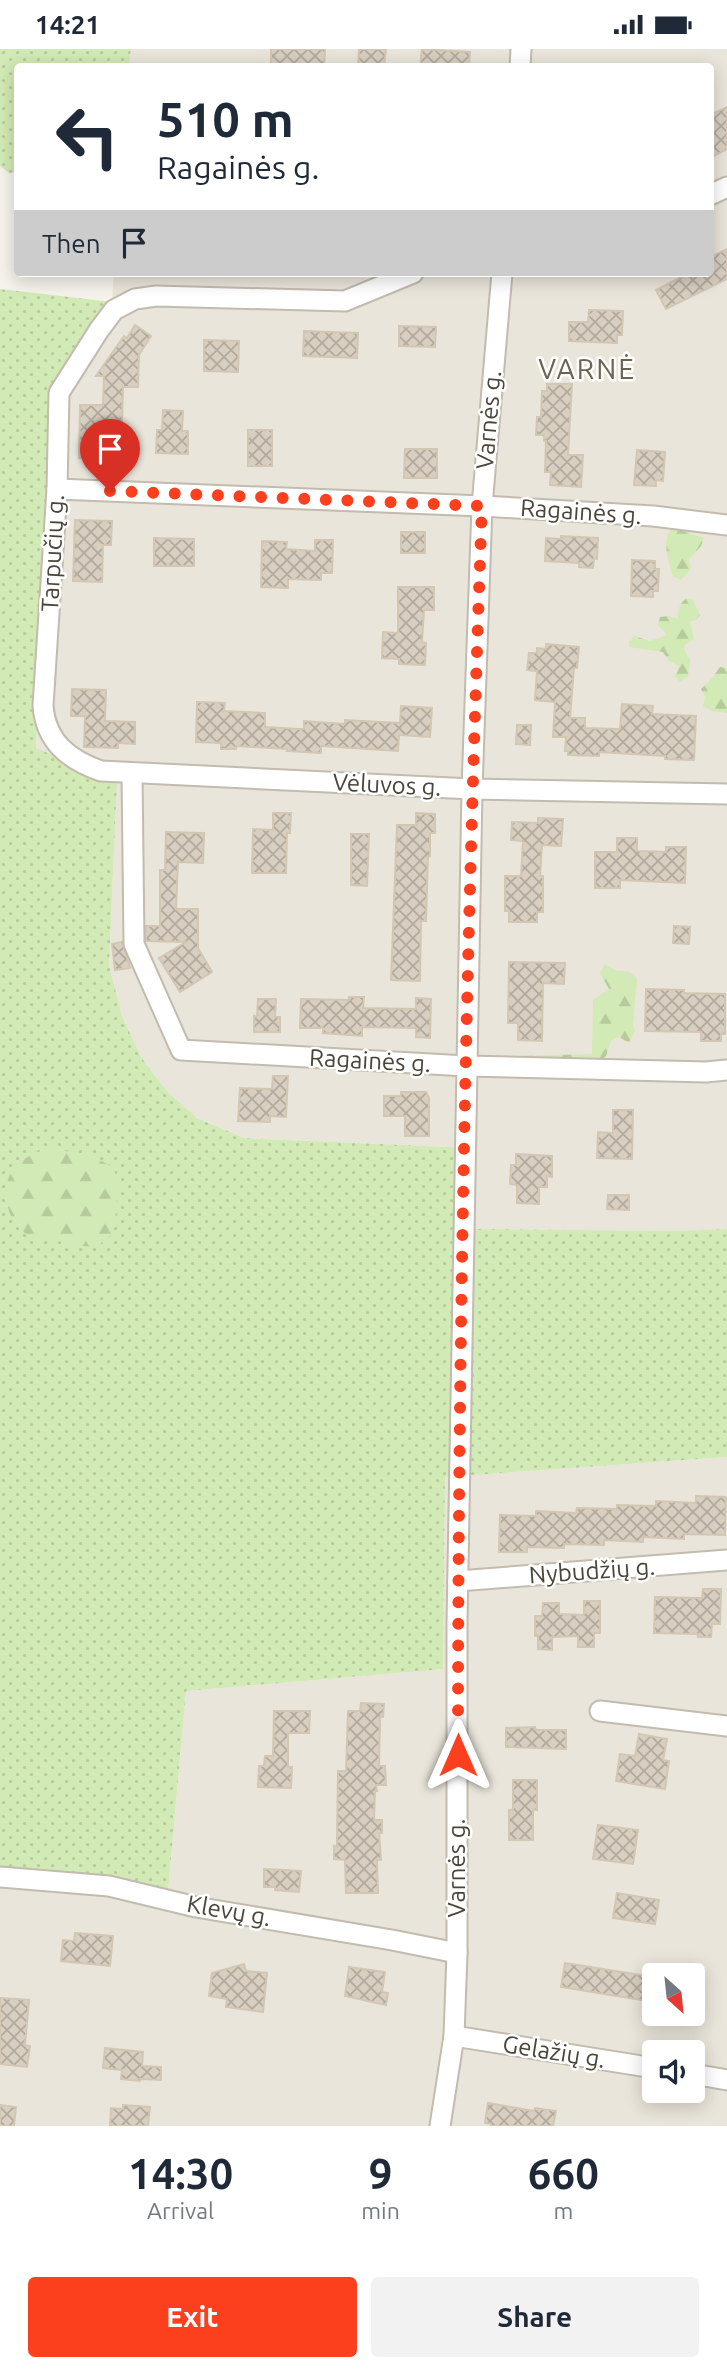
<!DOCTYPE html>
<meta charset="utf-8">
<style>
:root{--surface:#fff;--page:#f2f2f3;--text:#1f2937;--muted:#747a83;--accent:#fc3f1d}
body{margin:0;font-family:Ubuntu,sans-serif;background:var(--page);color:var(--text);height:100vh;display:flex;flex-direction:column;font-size:26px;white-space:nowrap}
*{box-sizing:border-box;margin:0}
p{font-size:23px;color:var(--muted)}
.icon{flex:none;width:38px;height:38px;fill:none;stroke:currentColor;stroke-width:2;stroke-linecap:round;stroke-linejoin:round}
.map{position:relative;height:2077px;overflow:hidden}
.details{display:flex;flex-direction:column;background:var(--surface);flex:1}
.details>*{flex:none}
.top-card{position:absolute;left:14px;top:14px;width:700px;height:214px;border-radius:7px;box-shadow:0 4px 18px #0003;background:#fff;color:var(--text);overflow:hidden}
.needle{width:46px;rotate:153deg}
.buttons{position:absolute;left:642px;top:1914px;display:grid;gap:14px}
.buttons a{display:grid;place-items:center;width:63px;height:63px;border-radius:7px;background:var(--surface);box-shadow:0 4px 18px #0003;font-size:35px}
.pin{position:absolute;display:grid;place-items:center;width:60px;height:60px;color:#fff;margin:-72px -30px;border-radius:50% 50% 50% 0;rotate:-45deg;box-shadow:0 0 7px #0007}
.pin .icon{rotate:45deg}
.me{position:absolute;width:77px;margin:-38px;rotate:0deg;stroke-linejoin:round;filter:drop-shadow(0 0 5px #0008)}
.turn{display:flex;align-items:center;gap:24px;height:147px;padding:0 28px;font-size:32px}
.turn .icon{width:91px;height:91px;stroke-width:2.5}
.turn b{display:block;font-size:49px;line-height:60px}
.then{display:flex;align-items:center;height:66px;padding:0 28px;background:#0003;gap:14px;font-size:26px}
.eta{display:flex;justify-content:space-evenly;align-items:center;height:119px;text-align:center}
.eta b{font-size:42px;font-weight:700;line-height:49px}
.primary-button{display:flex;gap:14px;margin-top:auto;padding:14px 28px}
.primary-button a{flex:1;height:80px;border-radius:7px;background:var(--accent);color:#fff;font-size:28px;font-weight:700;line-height:80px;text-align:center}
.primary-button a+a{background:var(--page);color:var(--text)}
.status{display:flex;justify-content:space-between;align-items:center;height:49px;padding:0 35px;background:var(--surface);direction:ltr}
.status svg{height:19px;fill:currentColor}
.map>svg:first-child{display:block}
.residential{fill:#eae5da;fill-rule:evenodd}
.grass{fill:url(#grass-dots)}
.forest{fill:url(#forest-firs)}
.building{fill:url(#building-cross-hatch);stroke:#d3c7b4;stroke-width:2}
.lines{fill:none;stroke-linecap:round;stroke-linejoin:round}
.street-casing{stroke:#c2bbae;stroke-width:23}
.street{stroke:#fff;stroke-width:19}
.route{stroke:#fc3f1d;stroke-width:12;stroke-dasharray:0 21.6}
.labels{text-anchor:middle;stroke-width:5;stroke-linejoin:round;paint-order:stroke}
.street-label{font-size:24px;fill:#4b4439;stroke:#fff}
.quarter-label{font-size:28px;letter-spacing:2px;fill:#6e6250;stroke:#fff}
</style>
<div class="status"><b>14:21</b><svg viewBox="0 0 49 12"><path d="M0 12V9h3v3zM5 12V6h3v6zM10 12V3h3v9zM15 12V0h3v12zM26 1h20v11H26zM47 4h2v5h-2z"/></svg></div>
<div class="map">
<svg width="727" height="2077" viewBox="0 0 727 2077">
<defs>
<pattern id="grass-dots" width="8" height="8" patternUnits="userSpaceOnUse" patternTransform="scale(1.75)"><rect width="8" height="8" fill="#d2eab5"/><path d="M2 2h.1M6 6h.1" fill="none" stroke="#b6ca9c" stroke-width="1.8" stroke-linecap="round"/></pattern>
<pattern id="forest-firs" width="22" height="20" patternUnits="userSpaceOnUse" patternTransform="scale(1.75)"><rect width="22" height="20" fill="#d2eab5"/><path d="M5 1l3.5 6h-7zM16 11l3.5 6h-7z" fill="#b6ca9c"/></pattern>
<pattern id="building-cross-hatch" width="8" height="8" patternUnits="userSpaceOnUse" patternTransform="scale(1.75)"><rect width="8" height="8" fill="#d8cfc1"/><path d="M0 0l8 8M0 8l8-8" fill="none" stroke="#b1aa9e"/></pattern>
</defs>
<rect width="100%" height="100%" fill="#f6f3ec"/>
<g class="residential">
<polygon points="131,0 727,0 727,1180 675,1182 475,1180 472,1099 244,1089 197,1069 166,1041 141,1008 122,967 109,916 117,733 36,699 51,346 112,253 114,224 710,224 710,18 129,17"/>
<path d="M727,1408v669h-727v-257l168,22 18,-200 257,-22 2,-192zM654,1927h39v38h-39zM654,2004h39v38h-39z"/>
</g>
<g class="grass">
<polygon points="0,0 131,0 129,17 18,18 17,123 9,124 0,117"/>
<polygon points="0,240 113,253 51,346 36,699 117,733 109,916 122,967 141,1008 166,1041 197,1069 244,1089 472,1099 475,1180 675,1182 727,1180 727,1408 445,1428 443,1620 186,1642 168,1842 0,1820"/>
</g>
<g class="forest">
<path d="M673,479l31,10 -3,8 -12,13 2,10 -10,11 -8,-4c-4,-13 -13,-40 0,-48z"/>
<path d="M687,549l6,2 7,15 -4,5 -6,1 4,18 -9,6 -1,4 6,11 -2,16 -8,6 -5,-5 4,-11 -10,-5 -6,-9 -34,-5v-5l5,-6 16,5 17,-6 -9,-10 2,-8 8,-1 10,3c0,-10 1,-16 9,-21z"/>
<polygon points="720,618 727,619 727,664 712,662 703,657 705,648 701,640 712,629"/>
<polygon points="605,915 617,922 630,923 637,930 633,974 635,982 629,994 619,988 611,992 606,1007 598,1015 514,1014 519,1007 592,1005 593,951 609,940 600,924"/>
<path d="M46,1100c13,0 25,3 37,6 37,9 37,18 33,54 -1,13 -1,25 -13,33 -11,7 -24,4 -36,1 -12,-3 -31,-4 -42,-10 -8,-5 -15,-16 -17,-26 -7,-33 8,-48 38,-58z"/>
</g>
<g class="building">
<polygon points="271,0 325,0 324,18 271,18"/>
<polygon points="359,0 386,0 384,18 358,18"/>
<polygon points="422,0 470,3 469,18 420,18"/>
<polygon points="727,58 727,100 710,109 710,66"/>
<polygon points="727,200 727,230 666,260 656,241 689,224 710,224 710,208"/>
<polygon points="589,261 623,262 622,286 617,286 617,294 569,292 569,273 588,273"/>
<polygon points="135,276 151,287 139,306 138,338 123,338 121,410 79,409 80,356 103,356 104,327 96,327 124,287 127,289"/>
<polygon points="399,277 436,278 435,298 399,297"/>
<polygon points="304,282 358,284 357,309 303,307"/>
<polygon points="204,291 239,292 238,323 204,322"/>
<polygon points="547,335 572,335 568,406 583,406 581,438 550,436 551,423 545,423 546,392 544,392 544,386 536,386 537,368 541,368 542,342 547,342"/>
<polygon points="163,361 183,362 182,382 188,382 188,405 156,404 157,381 162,381"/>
<rect x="248" y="381" width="24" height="36"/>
<polygon points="405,400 437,400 437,429 404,429"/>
<polygon points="637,401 665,403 663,432 656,431 656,437 634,436"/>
<polygon points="75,471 112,472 111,496 103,496 102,533 73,532"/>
<rect x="401" y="483" width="24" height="21"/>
<polygon points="561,487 598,489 597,510 594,509 593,519 579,518 579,514 545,512 546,489 561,490"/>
<polygon points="154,489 194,490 194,517 154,517"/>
<polygon points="315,491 333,491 332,524 321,524 321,531 288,530 288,539 261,538 262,492 287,493 286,500 315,502"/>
<polygon points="632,511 655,512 655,520 659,520 658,542 653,542 653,548 631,547"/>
<polygon points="398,538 434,538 434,561 424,561 422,593 426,594 425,616 399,615 399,610 382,609 383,583 398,584"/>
<polygon points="546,595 579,598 577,619 574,619 570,669 585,669 585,679 620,680 622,655 653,657 652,665 696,667 694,711 665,710 665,707 599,703 599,707 568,706 568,702 565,702 566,688 553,688 555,653 535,651 537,622 527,621 529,604 537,604 537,599 546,600"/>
<polygon points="72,640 106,641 105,672 135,673 135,695 118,694 118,699 84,698 85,667 71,667"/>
<polygon points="197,653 225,654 224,662 265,664 265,678 299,680 304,680 304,672 345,675 345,671 400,674 401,657 432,659 430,688 399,686 398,702 321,697 321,704 287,702 287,700 236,697 236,700 221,700 221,694 196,693"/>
<polygon points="517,676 531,676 530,696 516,695"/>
<polygon points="273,764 291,764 290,784 287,784 286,824 252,824 253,780 273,781"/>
<polygon points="416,764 435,765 435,784 430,784 430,807 428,807 426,872 421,872 420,932 391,931 397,776 416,776"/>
<polygon points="538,769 563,770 561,797 542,796 540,827 543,827 543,863 537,863 537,873 509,873 509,862 505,862 505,827 521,827 523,792 511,791 512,773 538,774"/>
<polygon points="166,783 204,784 203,814 178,813 176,860 198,860 198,899 212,923 180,943 159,909 186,893 146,892 146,877 160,877 160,821 165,821"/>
<polygon points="351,785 369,785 367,837 351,836"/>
<polygon points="617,789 637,789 637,802 666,803 666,798 686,798 685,834 620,831 620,839 595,839 595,803 617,803"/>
<polygon points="674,877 690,878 689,895 673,894"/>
<polygon points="122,893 130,919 115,921 112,895"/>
<polygon points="509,913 565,914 564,935 543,934 542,992 518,991 518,974 508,974"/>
<polygon points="646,940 684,941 684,944 725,945 725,985 721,985 721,992 701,992 701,983 645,982"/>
<polygon points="349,948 364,948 363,959 416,960 416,949 431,950 430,989 416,988 416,979 362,978 362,987 323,984 323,979 300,979 301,950 349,951"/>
<polygon points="258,950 276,950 275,968 280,968 280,983 254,983 254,967 257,968"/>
<polygon points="273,1027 288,1027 286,1068 270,1067 270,1073 238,1072 240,1039 272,1040"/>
<polygon points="401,1043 426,1043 429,1049 429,1087 405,1087 405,1067 384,1067 384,1047 401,1047"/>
<polygon points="613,1061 633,1061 632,1110 597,1109 598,1083 613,1084"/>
<polygon points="516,1105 552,1107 552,1128 547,1127 547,1138 539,1138 539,1155 517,1154 517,1136 510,1135 511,1116 516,1116"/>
<polygon points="608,1146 629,1146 629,1161 607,1160"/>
<polygon points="696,1447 726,1448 725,1486 684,1485 684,1490 643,1488 643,1493 604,1491 604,1496 564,1495 564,1499 527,1498 527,1503 499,1503 500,1466 536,1467 536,1462 576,1464 577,1459 617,1460 617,1456 656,1457 656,1452 696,1454"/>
<polygon points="703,1540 721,1540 720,1575 712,1575 711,1588 698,1588 698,1585 654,1584 655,1548 702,1549"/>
<polygon points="584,1552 600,1552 600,1584 594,1584 594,1598 578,1598 578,1587 552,1588 552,1601 538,1600 538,1587 535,1587 535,1567 542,1567 543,1554 559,1554 559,1565 584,1566"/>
<polygon points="361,1654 384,1655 383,1668 380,1668 379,1717 385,1717 386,1736 376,1736 377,1742 375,1742 374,1771 382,1771 382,1784 379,1784 381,1811 377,1811 378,1844 346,1844 345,1811 334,1810 334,1797 337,1798 337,1789 338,1722 346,1722 348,1662 360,1662"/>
<polygon points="274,1662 310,1662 309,1684 288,1684 288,1718 292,1718 291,1739 258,1738 259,1717 264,1717 265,1707 273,1707"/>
<polygon points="535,1678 536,1681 566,1681 566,1700 506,1698 506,1679"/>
<polygon points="639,1685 667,1690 663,1711 669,1712 665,1740 616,1732 620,1705 635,1707"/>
<polygon points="513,1731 537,1731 537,1761 533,1761 533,1791 509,1791 509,1761 513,1761"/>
<polygon points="598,1776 638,1781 633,1815 593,1810"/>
<polygon points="264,1820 301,1822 299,1843 275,1841 275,1838 264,1838"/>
<polygon points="617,1844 659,1851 655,1875 613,1869"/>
<polygon points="75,1884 113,1887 110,1917 61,1912 63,1891 74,1892"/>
<polygon points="565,1914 654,1928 654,1953 561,1938"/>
<polygon points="244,1915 246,1922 267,1924 263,1963 226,1958 227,1950 209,1947 212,1924"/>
<polygon points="349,1918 385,1923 382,1943 388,1944 386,1956 345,1947"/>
<polygon points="0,1949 29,1951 25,1996 30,1997 27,2018 0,2015"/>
<polygon points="105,1999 143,2003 142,2017 161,2018 161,2031 140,2030 140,2032 121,2030 122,2021 103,2019"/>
<polygon points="488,2054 534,2062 535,2059 556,2062 553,2077 491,2077 491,2075 485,2074"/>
<polygon points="0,2056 16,2058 14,2077 0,2077"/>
<polygon points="123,2056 150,2058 148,2077 110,2077 111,2059 123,2060"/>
</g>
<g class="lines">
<g class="street-casing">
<g id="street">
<polyline points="520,18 521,0"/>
<polyline points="710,146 727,138"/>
<path d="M413,224l-68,28 -189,-5 -21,3 -21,11 -15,20 -40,63 -2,96 -14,217c3,36 26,54 58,65l371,18 255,5"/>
<polyline points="57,440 482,457 653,467 727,476"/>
<polyline points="132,724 134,895 181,1001 466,1017 706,1023 727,1021"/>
<polyline points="458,1532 727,1511"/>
<polyline points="600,1662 727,1677"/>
<polyline points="0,1828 109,1837 196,1858 392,1891 457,1904"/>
<polyline points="454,1987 654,2019"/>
<polyline points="693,2025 727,2031"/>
<polyline points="440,2077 454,1987 457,1904 457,1573 472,740 482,457 502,224"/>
</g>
</g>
<use href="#street" class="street"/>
</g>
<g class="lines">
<path class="route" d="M110,442l372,15c-15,416 -24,833 -24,1249"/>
</g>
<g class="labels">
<g class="street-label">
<text transform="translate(489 371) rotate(-85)" y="8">Varnės g.</text>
<text transform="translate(581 463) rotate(4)" y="8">Ragainės g.</text>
<text transform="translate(53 504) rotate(-87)" y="8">Tarpučių g.</text>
<text transform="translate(387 736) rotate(3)" y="8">Vėluvos g.</text>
<text transform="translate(370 1012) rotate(3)" y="8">Ragainės g.</text>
<text transform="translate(592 1522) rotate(-4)" y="8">Nybudžių g.</text>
<text transform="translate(457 1819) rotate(-90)" y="8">Varnės g.</text>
<text transform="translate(229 1862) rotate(10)" y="8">Klevų g.</text>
<text transform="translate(554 2003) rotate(9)" y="8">Gelažių g.</text>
</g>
<g class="quarter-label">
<text x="587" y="330">VARNĖ</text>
</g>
</g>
</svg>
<div class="buttons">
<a><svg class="needle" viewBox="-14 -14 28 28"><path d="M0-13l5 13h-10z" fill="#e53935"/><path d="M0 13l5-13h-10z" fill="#747a83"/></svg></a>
<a><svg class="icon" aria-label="sound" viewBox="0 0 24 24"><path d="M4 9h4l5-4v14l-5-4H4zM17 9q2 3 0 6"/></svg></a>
</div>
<div class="pin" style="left:110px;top:442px;background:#d93025"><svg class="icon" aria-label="arrive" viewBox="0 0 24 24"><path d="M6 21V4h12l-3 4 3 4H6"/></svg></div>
<svg class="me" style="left:458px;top:1706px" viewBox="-20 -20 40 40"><path d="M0-17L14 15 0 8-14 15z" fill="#fc3f1d" stroke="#fff" stroke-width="4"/></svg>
<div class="top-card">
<div class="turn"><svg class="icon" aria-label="left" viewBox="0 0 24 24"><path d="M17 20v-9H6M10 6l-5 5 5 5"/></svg><div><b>510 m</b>Ragainės g.</div></div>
<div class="then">Then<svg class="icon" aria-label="arrive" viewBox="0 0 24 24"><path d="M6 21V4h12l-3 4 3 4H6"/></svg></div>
</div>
</div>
<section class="details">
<div class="eta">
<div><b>14:30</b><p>Arrival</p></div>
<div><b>9</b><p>min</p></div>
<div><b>660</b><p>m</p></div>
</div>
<div class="primary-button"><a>Exit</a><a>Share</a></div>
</section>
